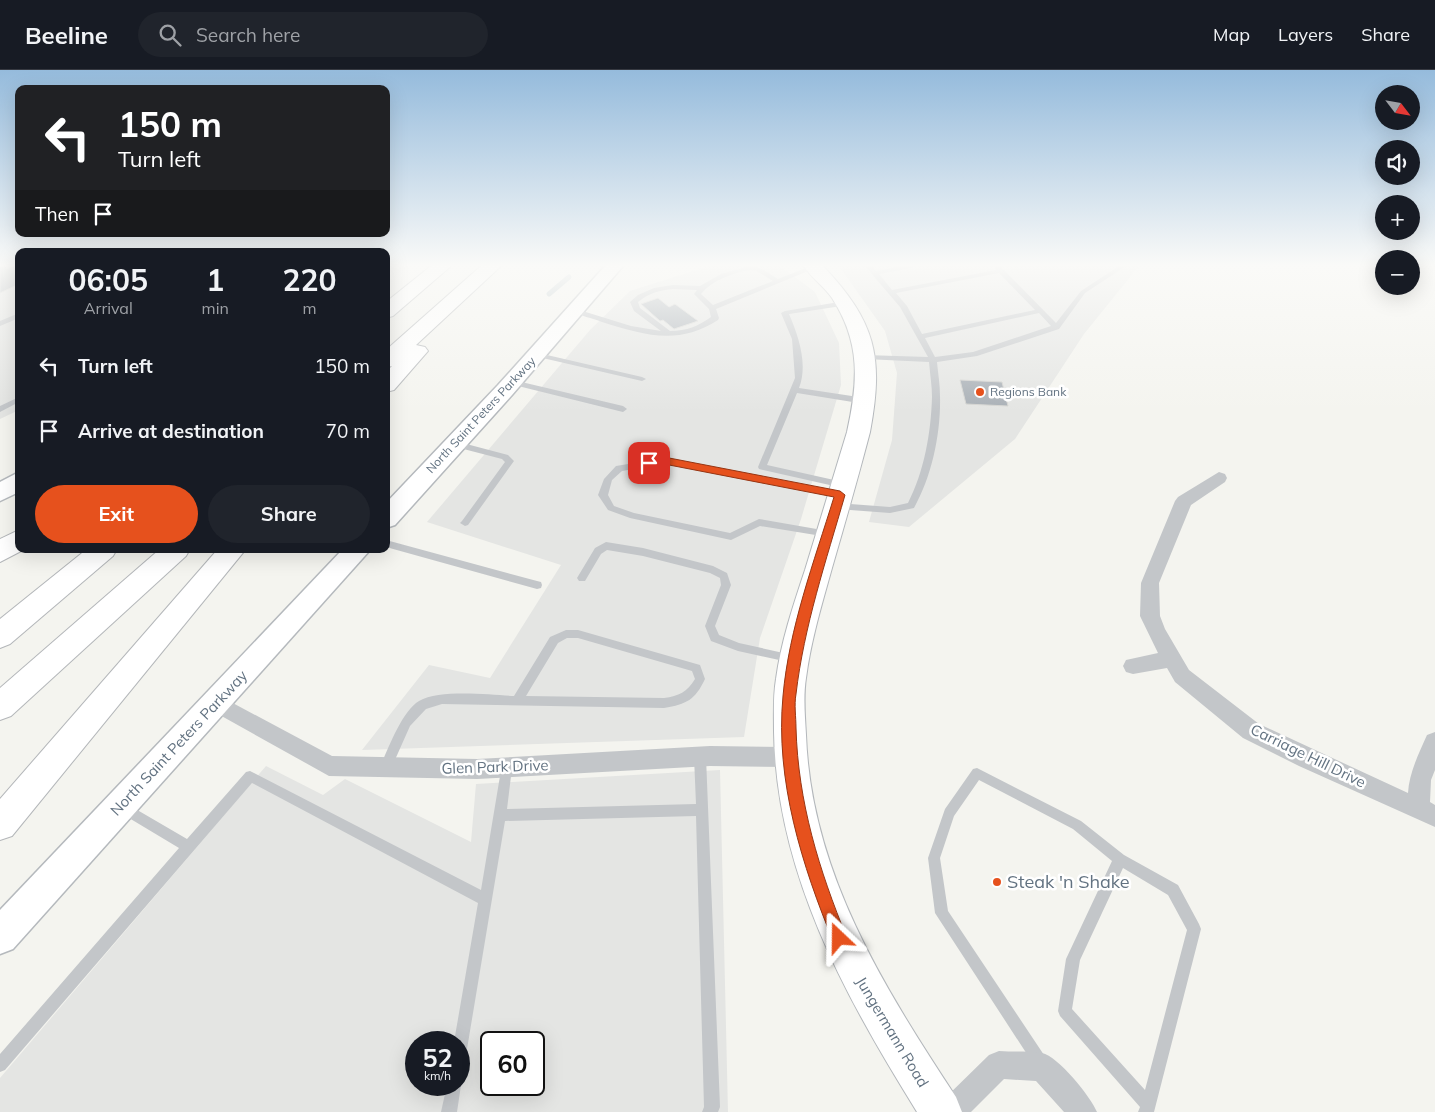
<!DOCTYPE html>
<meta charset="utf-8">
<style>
:root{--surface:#171b24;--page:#20242c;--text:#f1f3f6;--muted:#9ea1a6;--line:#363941;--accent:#e6511d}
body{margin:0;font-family:Mulish,sans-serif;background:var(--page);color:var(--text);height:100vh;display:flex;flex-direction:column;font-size:19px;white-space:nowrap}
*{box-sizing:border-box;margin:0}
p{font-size:16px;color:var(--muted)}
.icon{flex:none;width:28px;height:28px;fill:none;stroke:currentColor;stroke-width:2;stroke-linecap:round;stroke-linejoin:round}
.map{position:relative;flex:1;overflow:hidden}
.details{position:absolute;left:15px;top:178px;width:375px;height:305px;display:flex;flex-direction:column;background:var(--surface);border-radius:10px;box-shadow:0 5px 20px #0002}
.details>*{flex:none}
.banner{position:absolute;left:15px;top:15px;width:375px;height:152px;border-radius:10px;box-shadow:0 5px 20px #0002;background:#202124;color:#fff;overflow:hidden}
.needle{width:32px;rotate:121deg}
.controls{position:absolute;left:1375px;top:15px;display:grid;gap:10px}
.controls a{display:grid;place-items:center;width:45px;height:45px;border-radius:50%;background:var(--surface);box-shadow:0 5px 20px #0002;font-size:25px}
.speed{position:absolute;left:405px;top:961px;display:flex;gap:10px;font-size:25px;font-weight:700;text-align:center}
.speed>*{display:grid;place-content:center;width:65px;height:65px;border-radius:50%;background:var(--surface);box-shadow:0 5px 20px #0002;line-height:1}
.speed small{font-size:12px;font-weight:400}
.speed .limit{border:2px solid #111;border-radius:8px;background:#fff;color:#111}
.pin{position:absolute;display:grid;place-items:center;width:42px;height:42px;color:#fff;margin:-21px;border-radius:10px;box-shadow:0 2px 8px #0006}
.me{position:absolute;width:55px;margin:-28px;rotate:337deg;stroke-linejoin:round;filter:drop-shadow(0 0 4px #0008)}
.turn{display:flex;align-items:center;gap:18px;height:105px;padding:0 20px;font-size:22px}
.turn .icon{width:65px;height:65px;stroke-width:2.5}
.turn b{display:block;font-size:35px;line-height:42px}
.then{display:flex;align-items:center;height:48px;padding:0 20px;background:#0003;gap:10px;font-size:19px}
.eta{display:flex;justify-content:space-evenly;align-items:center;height:85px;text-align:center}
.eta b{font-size:30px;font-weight:700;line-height:35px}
.primary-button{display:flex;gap:10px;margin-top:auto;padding:10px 20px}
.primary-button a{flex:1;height:58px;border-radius:30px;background:var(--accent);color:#fff;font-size:20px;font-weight:700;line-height:58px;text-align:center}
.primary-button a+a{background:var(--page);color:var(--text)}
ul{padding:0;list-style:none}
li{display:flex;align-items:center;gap:15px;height:65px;padding:0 20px}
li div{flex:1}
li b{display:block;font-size:19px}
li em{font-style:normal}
header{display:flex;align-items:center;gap:30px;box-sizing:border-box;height:70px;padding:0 25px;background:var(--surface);border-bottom:1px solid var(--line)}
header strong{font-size:24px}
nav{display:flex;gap:28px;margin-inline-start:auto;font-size:18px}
.search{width:350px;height:45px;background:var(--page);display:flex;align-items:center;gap:12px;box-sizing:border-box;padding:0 18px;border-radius:28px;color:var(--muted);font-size:19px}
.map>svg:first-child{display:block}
.built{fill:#e4e5e3;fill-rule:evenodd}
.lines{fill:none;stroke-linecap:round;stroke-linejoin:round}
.stream{stroke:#b9c5ca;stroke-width:5}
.building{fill:#a9b0b6;stroke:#d5d5d2}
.secondary-casing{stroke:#b5b9bd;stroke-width:3}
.primary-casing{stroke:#b3b7bb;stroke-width:2}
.motorway-casing{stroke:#b3b6b9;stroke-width:2}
.service{fill:#c3c6c9;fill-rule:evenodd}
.minor{fill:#c3c6c9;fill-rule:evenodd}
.secondary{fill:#fff;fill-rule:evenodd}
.primary{fill:#fff;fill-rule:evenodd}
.motorway{fill:#fff;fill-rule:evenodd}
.route{fill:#e6511d;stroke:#963513}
.poi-dot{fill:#e6511d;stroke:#fff;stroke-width:2}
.labels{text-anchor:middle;stroke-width:5;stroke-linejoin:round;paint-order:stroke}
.far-poi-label{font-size:12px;fill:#627281;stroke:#fff;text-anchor:start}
.far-street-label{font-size:12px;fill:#627281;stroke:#fff}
.street-label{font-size:15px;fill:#627281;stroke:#fff}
.near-poi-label{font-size:18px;fill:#627281;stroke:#fff;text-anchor:start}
</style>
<header>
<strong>Beeline</strong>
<div class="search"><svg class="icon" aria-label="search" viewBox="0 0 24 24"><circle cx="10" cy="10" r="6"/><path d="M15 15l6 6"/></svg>Search here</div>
<nav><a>Map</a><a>Layers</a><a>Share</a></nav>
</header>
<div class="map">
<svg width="1435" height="1042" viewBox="0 0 1435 1042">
<rect width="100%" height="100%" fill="#f4f4ef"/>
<g class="built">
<polygon points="0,196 19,196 19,340 0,349"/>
<polygon points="709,196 780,196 815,222 839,273 841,315 801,449 760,568 744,667 362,680 429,595 490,608 561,495 427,452 590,260 630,221"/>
<polygon points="839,196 1139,196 1084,264 1015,369 909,457 869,452 892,370 897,303 885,261"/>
<path d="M266,696l57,29 22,-16 126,63 5,-58 244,-14 8,342h-728v-34zM416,972h43v43h-43zM491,972h43v43h-43z"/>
</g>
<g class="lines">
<polyline class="stream" points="549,224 569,207"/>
</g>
<g class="building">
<polygon points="0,196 19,196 19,214 0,223"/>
<polygon points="658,228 669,237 675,234 698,251 674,259 663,250 660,251 641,234"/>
<polygon points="960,310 1002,312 1008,336 966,334"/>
</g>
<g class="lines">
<g class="secondary-casing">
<g id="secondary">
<polygon points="605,196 623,196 512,325 395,455 386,458 386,433 498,315"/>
<polygon points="19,402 19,422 0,431 0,412"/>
<polygon points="343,479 371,479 13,879 0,884 0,840"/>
</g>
</g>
<g class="primary-casing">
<path id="primary" d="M804,196h19c53,56 61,91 47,166 -12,46 -25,91 -38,136 -10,36 -21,72 -26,110 -3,19 -1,38 0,57 5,137 77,251 150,362l6,15h-45c-72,-116 -141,-240 -143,-380 0,-18 -1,-35 2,-53 5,-37 17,-73 29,-109 14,-46 28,-92 42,-138 11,-50 14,-89 -15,-134 -8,-12 -21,-20 -28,-32z"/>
</g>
<g class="motorway-casing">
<g id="motorway">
<polygon points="431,196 451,196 393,246 386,248 386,232"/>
<polygon points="481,196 501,196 416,275 425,277 428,281 394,320 386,322 386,302 392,296 386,297 386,280"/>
<polygon points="19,460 19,479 25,479 0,492 0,469"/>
<polygon points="87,479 117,479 113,486 10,574 0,578 0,549"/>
<polygon points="160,479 190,479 186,486 11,646 0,650 0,618"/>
<polygon points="218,479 246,479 12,766 0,770 0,729"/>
</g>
</g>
<g class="service">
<path d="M750,196l12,3 16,10 33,-13h9l-104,43 3,9 -1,2c-40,26 -74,15 -116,2 -10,-4 -22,-6 -30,-11l4,-2 55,17 30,5 -27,-20 -4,-9 8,-7 16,-7 19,-3 27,1 21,-12zM750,200l7,1 16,10 -60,24 -12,-11c11,-14 32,-21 49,-24zM673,219l24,1 -3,4 15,15 2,8c-13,9 -24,14 -41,14l-30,-23 -2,-6c11,-9 22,-12 35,-13z"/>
<path d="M865,196h7l4,5 26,-5h13l-3,2 -33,6 13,16 104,-20 -2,-4h6l56,57 25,-32 38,-25h7l-41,27 -26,36 -82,27 -40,6c1,11 3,23 3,34 1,37 -8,80 -26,112l-24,5 -53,-4 -5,-3 5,-3 53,4 18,-4c16,-31 23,-70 24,-106 0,-11 -2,-23 -3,-35l-64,-3 -4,-2 4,-2 63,2 -28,-50zM999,203l36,37 -113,24 -15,-28 -11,-13zM1039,243l12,13 -78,26 -38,5 -10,-19z"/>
<path d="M845,231l4,2 -1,2 -59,9c10,23 19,51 10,74l66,10 4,3 -4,3 -68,-11 -30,72 76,17 4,3 -4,3 -84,-19 -1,-2 37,-89 -3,-39 -11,-26 4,-2z"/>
<polygon points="19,243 19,248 0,256 0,251"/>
<polygon points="534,282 642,307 646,309 642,311 534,286"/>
<polygon points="510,310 513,310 623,336 627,339 623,342 510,314"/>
<polygon points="19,327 19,332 0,342 0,336"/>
<polygon points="455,371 508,385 514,391 468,455 465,456 460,453 462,451 505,392 502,389 452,376 451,374"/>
<polygon points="664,388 840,422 845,425 840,428 664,394 622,401 612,410 608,425 614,436 634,443 730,463 759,449 828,461 833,464 828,467 760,456 731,470 630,448 608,440 598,425 604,409 616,396"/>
<polygon points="386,470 537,511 541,512 542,515 541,518 537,519 386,477"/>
<polygon points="606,472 643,478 713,496 727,503 731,515 715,556 719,565 739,573 797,586 798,589 797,592 793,593 738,581 711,571 705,556 721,515 720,508 710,503 643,486 607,480 601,484 585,511 579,511 577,508 595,478"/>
<path d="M566,560h12l122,35 5,14c-10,21 -18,25 -41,29l-222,-4 -16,5 -16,17 -20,45 -4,1 -4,-1 -2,-4c8,-18 22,-56 39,-66 21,-12 71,-6 95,-5l36,-59zM567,568h11l114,33 3,8c-8,13 -16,17 -31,19l-138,-2 32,-53z"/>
<polygon points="700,682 704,683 706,687 720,1037 718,1042 702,1042 704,1037 696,746 505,751 466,985 464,990 459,992 459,972 454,972 478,833 252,713 5,1000 0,1002 0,984 179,778 119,742 117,738 119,734 123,732 127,734 187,769 246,702 250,701 481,820 502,694 506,693 510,694 512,698 507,739 696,734 694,687 696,683"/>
<path d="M977,698l104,53 43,34 54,30 21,39 2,5 -47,183h-16l2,-5 -80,-91 -2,-5 8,-52 46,-98 -39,-32 -94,-49 -25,36 -14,42 8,53 98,147 2,5 -2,5 -5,2 -5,-2 -101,-155 -7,-55 17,-49 28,-40zM1123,798l45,27 19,35 -42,160 -73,-81 8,-49z"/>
<polygon points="459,1009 461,1015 457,1042 441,1042 447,1015 459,1015"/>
</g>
<g class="minor">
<path d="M1219,402l6,2 2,4 -2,4 -34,23 -32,78 1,33 5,13 24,41 70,54 149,69c1,-20 11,-40 19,-58l8,-3v38l-4,10 -1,22 5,3v22l-136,-61 -56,-28 -68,-56 -8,-14 -34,6 -7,-2 -3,-6 3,-6 32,-7 -18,-37 1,-33 34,-82 3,-4z"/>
<polygon points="216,624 332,686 477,689 710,676 790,677 798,680 801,687 798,694 790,697 710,696 477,709 329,706 209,639 206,633 209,627"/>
<path d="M999,981c14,1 30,0 43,2 16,3 49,44 55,59h-33l-28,-31 -32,-2 -33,33h-34l4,-10 48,-47z"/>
</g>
<use href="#secondary" class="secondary"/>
<use href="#primary" class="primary"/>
<use href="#motorway" class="motorway"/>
</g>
<linearGradient id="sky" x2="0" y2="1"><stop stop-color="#95bbdc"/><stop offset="0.57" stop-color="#fafaf8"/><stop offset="1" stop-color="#fafaf8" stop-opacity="0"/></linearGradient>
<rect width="1435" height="342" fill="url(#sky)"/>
<path class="route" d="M664,387l176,34 5,4c-19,66 -41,131 -49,199 -2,11 0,23 0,34 2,74 23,142 51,210l-3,5 -5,2 -5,-2c-32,-77 -59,-163 -51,-247 6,-68 31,-134 51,-199l-170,-33 -15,2 -5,-3 2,-2z"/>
<g class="poi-dot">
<circle cx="980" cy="322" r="5"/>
<circle cx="997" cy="812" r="5"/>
</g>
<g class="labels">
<g class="far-poi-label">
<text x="990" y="326">Regions Bank</text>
</g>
<g class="far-street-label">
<text transform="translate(481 345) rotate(-47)" y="4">North Saint Peters Parkway</text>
</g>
<g class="street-label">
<text transform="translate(179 673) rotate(-47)" y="5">North Saint Peters Parkway</text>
<text transform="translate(1308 686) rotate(26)" y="5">Carriage Hill Drive</text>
<text transform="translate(495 697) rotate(-2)" y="5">Glen Park Drive</text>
<text transform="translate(892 962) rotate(59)" y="5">Jungermann Road</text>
</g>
<g class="near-poi-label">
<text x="1007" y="818">Steak 'n Shake</text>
</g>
</g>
</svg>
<div class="controls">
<a><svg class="needle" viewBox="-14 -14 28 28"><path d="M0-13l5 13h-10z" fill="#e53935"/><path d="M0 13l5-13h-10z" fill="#9ea1a6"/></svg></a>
<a><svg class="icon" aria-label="sound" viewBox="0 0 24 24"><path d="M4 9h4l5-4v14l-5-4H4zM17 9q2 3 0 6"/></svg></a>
<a>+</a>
<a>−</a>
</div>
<div class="speed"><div>52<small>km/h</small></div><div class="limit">60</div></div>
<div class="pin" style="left:649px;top:393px;background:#d93025"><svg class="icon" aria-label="arrive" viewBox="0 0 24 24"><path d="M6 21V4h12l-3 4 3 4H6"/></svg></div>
<svg class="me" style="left:839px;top:868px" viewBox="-20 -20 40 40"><path d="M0-17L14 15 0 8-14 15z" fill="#e6511d" stroke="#fff" stroke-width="4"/></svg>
<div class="banner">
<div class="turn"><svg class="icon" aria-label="left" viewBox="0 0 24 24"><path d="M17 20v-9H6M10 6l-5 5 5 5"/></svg><div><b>150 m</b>Turn left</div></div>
<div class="then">Then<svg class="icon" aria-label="arrive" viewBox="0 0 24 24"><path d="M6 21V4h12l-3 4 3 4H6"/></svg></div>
</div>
<section class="details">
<div class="eta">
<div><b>06:05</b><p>Arrival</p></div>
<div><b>1</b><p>min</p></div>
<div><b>220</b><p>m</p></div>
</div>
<ul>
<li><svg class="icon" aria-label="left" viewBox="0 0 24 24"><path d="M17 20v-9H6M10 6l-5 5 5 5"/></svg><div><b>Turn left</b></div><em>150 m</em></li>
<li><svg class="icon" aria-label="arrive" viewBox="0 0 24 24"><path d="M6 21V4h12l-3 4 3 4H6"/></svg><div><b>Arrive at destination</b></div><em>70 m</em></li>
</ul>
<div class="primary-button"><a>Exit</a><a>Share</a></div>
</section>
</div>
